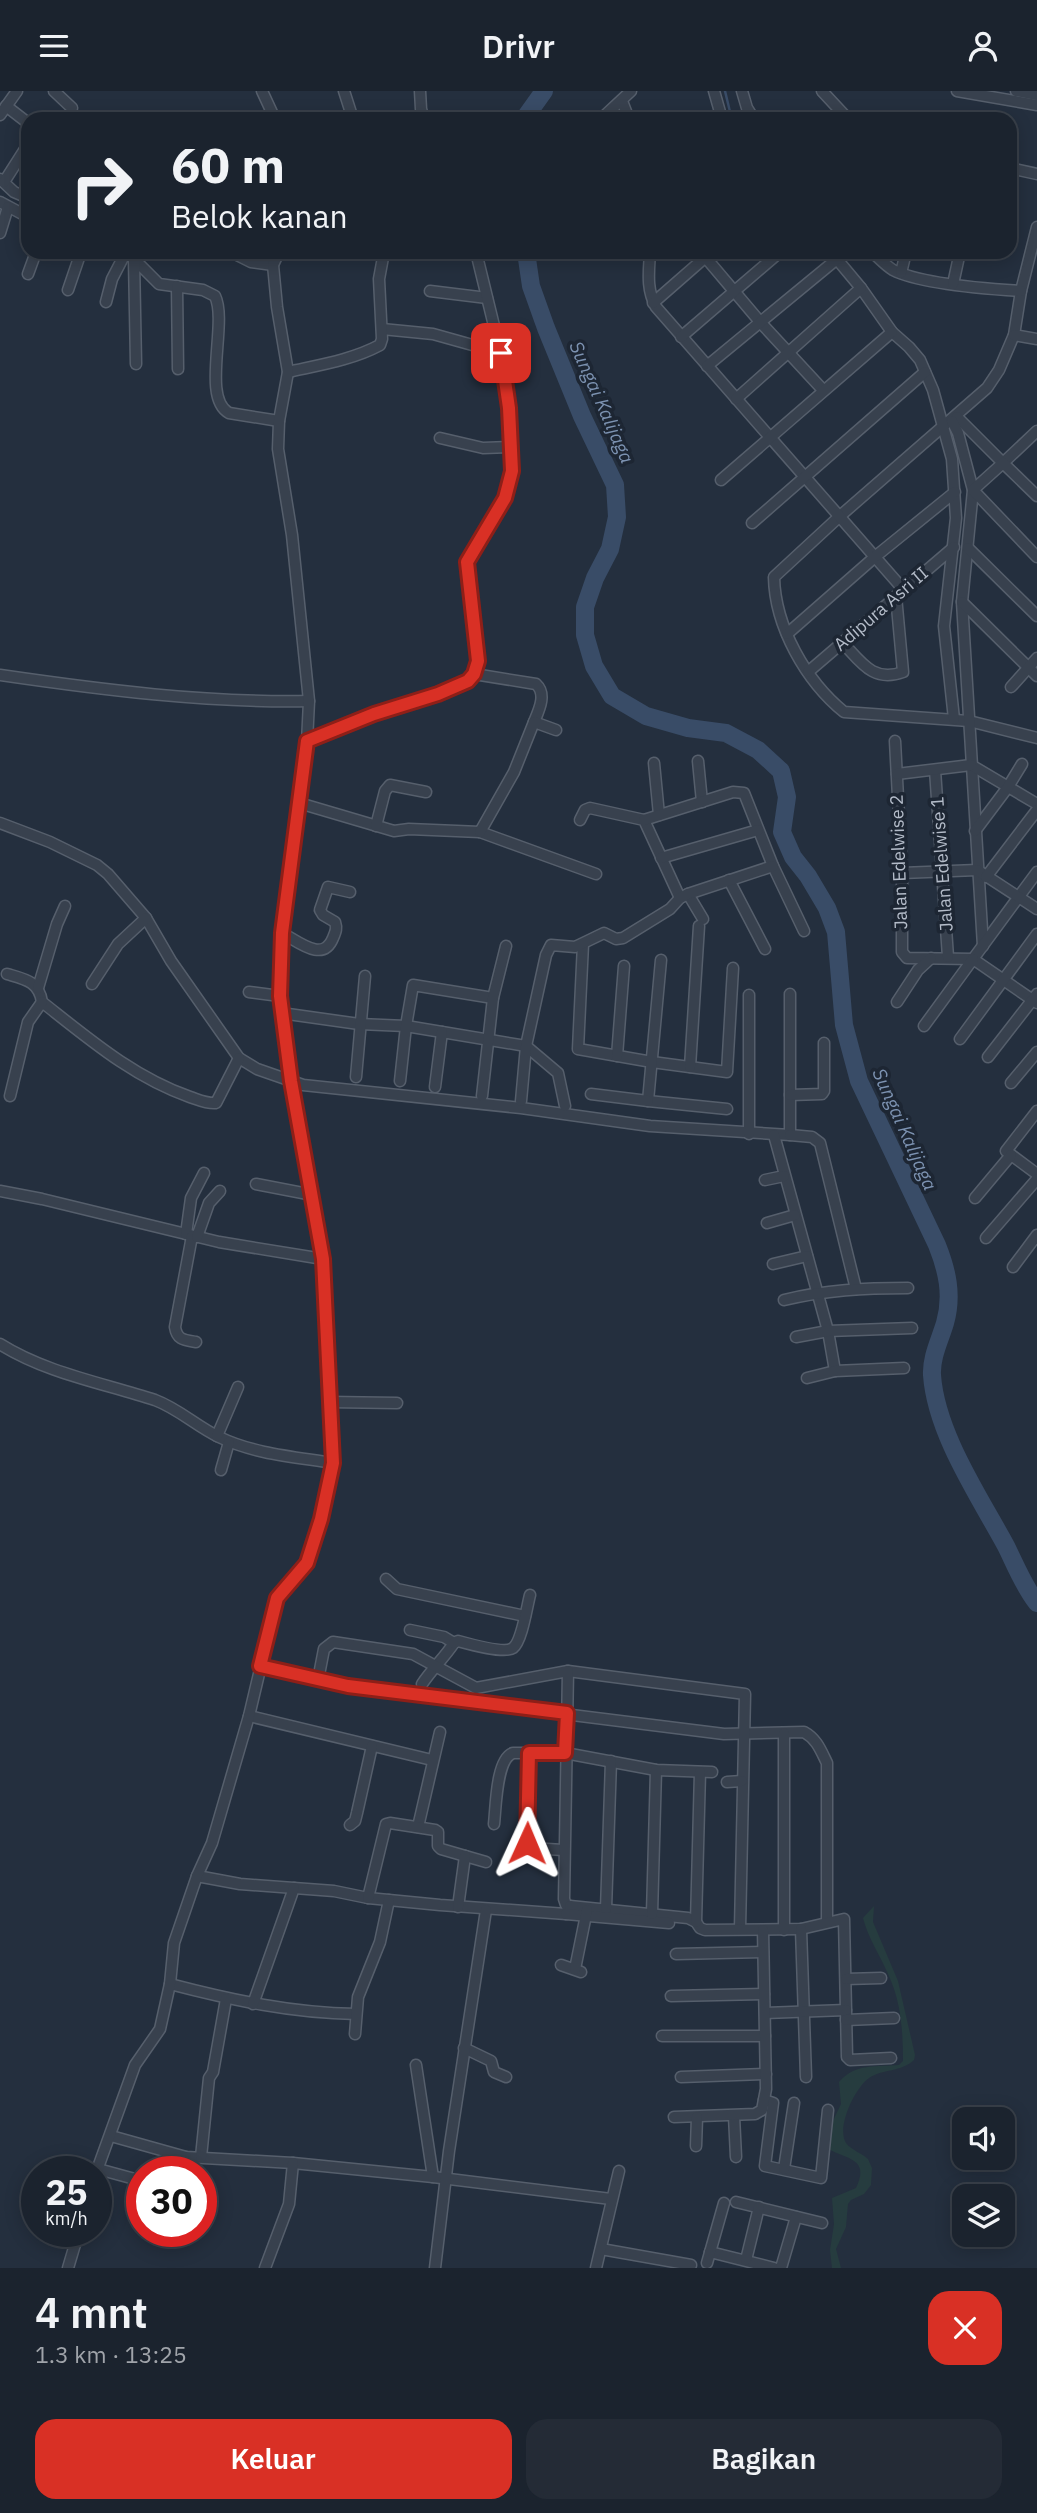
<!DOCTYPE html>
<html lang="id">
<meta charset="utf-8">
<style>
:root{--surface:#1b232e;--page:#242b36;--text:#f1f3f6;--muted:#a0a4aa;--line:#39404a;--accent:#d93025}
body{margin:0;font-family:"IBM Plex Sans",sans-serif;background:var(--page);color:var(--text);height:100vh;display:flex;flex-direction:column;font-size:26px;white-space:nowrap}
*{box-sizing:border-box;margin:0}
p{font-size:23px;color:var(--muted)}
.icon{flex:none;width:38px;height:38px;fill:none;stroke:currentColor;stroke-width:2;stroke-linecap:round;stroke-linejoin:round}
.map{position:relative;height:2177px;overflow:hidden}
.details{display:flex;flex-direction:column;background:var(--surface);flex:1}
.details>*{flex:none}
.top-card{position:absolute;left:21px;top:21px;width:996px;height:147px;border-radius:21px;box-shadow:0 4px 18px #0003,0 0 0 2px var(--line);background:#1b232e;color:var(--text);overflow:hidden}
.buttons{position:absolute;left:952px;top:2016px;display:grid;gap:14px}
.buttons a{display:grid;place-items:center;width:63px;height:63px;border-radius:14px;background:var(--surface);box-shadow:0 4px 18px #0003,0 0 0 2px var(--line);font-size:35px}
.speed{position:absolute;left:21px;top:2065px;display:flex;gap:14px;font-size:35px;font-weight:700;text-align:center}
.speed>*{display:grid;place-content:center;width:91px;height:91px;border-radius:50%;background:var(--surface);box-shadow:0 4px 18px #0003,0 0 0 2px var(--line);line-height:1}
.speed small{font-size:18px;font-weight:400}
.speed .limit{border:10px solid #d22;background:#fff;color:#111}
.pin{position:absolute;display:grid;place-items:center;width:60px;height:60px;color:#fff;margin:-30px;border-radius:14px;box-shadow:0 4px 10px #0006}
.me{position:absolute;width:77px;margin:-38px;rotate:1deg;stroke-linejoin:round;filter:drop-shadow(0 0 5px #0008)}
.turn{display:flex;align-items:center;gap:24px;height:147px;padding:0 35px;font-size:32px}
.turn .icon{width:91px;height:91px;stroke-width:2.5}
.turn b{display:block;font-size:49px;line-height:60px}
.round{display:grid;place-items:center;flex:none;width:74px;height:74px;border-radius:21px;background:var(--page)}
.head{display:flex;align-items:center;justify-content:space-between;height:119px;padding:0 35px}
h1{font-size:42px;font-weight:600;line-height:52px}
.primary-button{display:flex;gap:14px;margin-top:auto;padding:14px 35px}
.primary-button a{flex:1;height:80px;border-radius:21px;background:var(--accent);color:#fff;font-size:28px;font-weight:600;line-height:80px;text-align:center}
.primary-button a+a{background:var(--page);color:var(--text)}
header{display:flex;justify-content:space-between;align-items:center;height:91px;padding:0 35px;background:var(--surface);font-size:32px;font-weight:600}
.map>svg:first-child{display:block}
.green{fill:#263c3f}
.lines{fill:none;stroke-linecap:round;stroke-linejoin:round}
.stream{stroke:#394c67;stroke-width:2.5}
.river{stroke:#394c67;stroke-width:18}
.minor-casing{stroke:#565f6c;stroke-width:13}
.minor{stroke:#38414e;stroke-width:10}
.route-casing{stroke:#8d1f18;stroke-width:18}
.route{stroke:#d93025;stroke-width:12}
.labels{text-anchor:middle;stroke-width:7;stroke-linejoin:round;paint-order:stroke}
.street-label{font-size:18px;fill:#b4bcc9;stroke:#1d2633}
.water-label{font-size:19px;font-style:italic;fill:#7c92b1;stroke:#1d2633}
</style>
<header><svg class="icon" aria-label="menu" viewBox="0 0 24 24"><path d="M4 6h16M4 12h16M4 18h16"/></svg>Drivr<svg class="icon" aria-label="person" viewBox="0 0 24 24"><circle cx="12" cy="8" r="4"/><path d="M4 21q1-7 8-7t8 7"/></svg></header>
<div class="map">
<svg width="1037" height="2177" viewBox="0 0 1037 2177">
<rect width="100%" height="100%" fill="#242f3e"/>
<path class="green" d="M874,1815l-1,16 25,59 17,74 -1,5c-12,12 -32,9 -45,18 -14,10 -33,49 -23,65 5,7 16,10 22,16l4,9 -1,17 -7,9 -13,6 -3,4 -2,23 -10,22 5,19h-9l-2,-18 4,-26 -2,-26 24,-10c13,-28 -5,-28 -26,-38l1,-25 10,-21 -2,-22c16,-19 38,-15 60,-17l4,-4c0,-30 -2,-60 -15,-87 -8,-19 -20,-36 -25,-56z"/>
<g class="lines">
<polyline class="stream" points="725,0 731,25"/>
<g class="river">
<polyline points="524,28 544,0"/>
<path d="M526,161l5,34 15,42 36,88 33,69 2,32 -7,32 -15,29 -10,29v28l9,31 18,30 34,20 42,12 38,5 32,17 23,21 6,26 -5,35 11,25 15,19 19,32 9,24 8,93 15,56 78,164c10,25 16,50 8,78 -5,17 -14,34 -13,52 4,58 47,121 74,171 9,18 18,41 31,57"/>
</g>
<g class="minor-casing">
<g id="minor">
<polyline points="54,0 72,17"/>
<polyline points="262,0 275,28"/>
<polyline points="344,0 353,28"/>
<polyline points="420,0 421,18 424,28"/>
<polyline points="714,0 722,28"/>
<polyline points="742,0 747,17 754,28"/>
<polyline points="822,0 848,28"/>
<polyline points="957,0 1037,14"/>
<polyline points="1016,0 1037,4"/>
<polyline points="622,10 629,28"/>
<polyline points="6,15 28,32"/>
<polyline points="0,24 17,0"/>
<polyline points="601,28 631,0"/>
<polyline points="1010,77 1037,83"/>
<polyline points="0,88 14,101 28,107"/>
<polyline points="4,91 27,55"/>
<polyline points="0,111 28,126"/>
<path d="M1037,136l-16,64 -7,44 -15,35 -12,18 -147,128 -66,61c1,50 32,104 70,135l125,9 68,17"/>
<polyline points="0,142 8,116"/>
<path d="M127,161l32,32 44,6 12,6c13,27 -14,102 14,117l50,8"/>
<polyline points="231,161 251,171 273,174"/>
<path d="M650,161c-1,19 -4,37 6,55l247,282"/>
<polyline points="701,161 761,232 823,299"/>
<polyline points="831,161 861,197 892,241 909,256 920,269 933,299 952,368 956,427 944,535 954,628"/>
<path d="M872,161c7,6 13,13 21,18 28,14 95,19 128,21"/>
<polyline points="134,169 136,273"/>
<polyline points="901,182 906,161"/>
<polyline points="28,183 36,161"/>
<polyline points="953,193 960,161"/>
<polyline points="177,195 178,278"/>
<polyline points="68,199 81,161"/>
<polyline points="430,200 487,207"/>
<polyline points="106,211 112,188 126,161"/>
<polyline points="653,212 709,163"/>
<polyline points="382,238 433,243 501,262"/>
<polyline points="1014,244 1037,248"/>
<polyline points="681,246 780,161"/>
<polyline points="707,275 837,168"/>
<path d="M288,281c31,-7 64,-12 92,-27l2,-6 -3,-60 5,-27"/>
<polyline points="736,308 861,197"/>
<polyline points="957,326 1003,372 1037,340"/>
<polyline points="952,330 958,342 973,399 962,511 983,855"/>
<polyline points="440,347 483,357 511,356"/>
<polyline points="721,389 892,241"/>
<polyline points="1037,405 1003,372 973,399 1037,466"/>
<polyline points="752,432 925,281"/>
<polyline points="968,457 1037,525"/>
<polyline points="962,511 1037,585"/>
<polyline points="787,543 876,465 955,401"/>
<path d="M842,551c19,20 31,41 61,30l-7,-76"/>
<polyline points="808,581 954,456"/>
<path d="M474,583l62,10c11,10 3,26 -2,38"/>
<path d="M0,584c103,15 206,28 309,26"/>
<polyline points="1011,596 1037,567"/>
<polyline points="895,650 902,782 902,861 907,867 973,868"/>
<path d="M307,651c24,-10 47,-21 70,-29 20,-7 84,-23 96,-37 3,-3 4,-10 5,-15l-11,-99 38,-64 7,-27 -6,-96 -30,-123"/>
<polyline points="698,670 702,711"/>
<polyline points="654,672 659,724"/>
<polyline points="971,674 1037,713"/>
<polyline points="935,679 948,866"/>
<polyline points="897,683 971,674"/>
<polyline points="299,712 394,740 409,738 480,741 596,783"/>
<polyline points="580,729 585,719 590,717 644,729 680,807"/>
<polyline points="644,729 733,701 744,702 773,775 804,840"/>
<polyline points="0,732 50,751 97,774 108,783 146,827 171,870 239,967 257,978 303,994 521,1017 650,1035 790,1044 790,903"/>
<polyline points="376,735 385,700 390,694 426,701"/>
<polyline points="975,740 1008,696 1022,673"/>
<polyline points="480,741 514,681 534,631 556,639"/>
<polyline points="661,767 758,739"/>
<polyline points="1037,781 973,868 1037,912"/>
<polyline points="902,782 977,779 1037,818"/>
<polyline points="986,786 1037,719"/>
<polyline points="729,789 765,858"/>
<polyline points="688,803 703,828"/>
<path d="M282,842c17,9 41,30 51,5 3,-7 4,-10 2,-16l-12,-7 -3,-5 8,-23 22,5"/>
<polyline points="583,853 578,958 652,971 727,981 733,877"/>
<polyline points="661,869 648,1010 727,1018"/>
<path d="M7,883c17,5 32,7 35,28 47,37 91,75 148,95 9,3 17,7 26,6l23,-45"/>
<polyline points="92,893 118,853 146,827"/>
<polyline points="38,897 57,833 65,815"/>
<polyline points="249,901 280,905"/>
<polyline points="749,904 749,1043"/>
<polyline points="897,911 918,879 931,867"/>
<polyline points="281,922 359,933 406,935 526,955 558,982 565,1015"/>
<polyline points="924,935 973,868"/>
<polyline points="960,948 1037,843"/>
<polyline points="617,965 624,875"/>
<polyline points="988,966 1037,903"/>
<polyline points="690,976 699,835"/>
<polyline points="356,986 365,885"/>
<polyline points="400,990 406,935 413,894 493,907"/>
<polyline points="1011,992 1037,961"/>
<polyline points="435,996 442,941"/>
<polyline points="591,1003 648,1010"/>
<polyline points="790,1004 822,1003 824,1000 824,952"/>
<polyline points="10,1005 28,931 42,911"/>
<polyline points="482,1005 493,907 506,855"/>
<polyline points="521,1010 526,955 546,864 551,854 575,856 604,842 616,848 623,847 670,818 680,807 688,803 773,775"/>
<polyline points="1037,1020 1006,1060 1037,1083"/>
<polyline points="774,1044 828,1240 835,1280"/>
<polyline points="790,1044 812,1046 820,1052 856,1198"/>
<polyline points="765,1089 784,1085"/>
<polyline points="256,1093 313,1104"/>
<polyline points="0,1100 42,1108 219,1151 323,1168"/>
<polyline points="975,1107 1011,1064"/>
<polyline points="767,1132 795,1124"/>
<polyline points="186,1143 191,1107 204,1082"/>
<path d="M192,1145l-17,91c2,13 9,13 21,15"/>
<polyline points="197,1146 209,1112 220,1100"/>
<polyline points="986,1147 1037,1088"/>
<polyline points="773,1173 807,1165"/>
<polyline points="1013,1176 1037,1144"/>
<path d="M784,1209c41,-10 81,-12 124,-12"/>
<polyline points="796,1246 828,1240 912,1237"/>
<path d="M0,1253c46,29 103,39 155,56 24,9 41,26 64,37 35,17 77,20 114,26"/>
<polyline points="807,1287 835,1280 904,1277"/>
<polyline points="329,1311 397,1312"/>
<polyline points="217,1345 238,1296"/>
<polyline points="221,1379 229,1351"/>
<polyline points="386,1488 397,1498 525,1525"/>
<path d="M410,1539l34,7 10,6c-10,15 -22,26 -32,41"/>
<path d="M454,1552l4,-2c11,3 47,13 55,7 9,-7 14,-42 17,-53"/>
<path d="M260,1575l88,21 376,47 80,-2c13,7 17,19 23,31v159"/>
<polyline points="568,1580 745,1603 740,1838"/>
<polyline points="249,1625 432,1669"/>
<polyline points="529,1662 527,1752 531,1757 563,1759"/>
<polyline points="727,1691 742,1690"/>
<path d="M494,1733c2,-17 2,-65 19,-71h52l91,17 56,2"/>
<polyline points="350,1734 355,1730 357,1722 372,1655"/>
<polyline points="418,1736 440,1641"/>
<polyline points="197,1785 240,1793 334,1800 368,1807 440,1814 566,1823 570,1815 566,1814 564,1808 568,1580 476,1597 413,1563 333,1551 324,1558 318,1589"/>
<polyline points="368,1807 386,1733 390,1732 435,1739 438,1741 438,1755 441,1758 486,1771"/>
<polyline points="570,1815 688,1827 696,1831 700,1837 705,1839 801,1838 844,1828 847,1966 850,1969 891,1967"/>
<polyline points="458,1816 465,1765"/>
<polyline points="606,1818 611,1670"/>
<polyline points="566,1823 669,1832"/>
<polyline points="652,1823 656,1679"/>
<polyline points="696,1831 700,1681"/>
<polyline points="801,1838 806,1986"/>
<polyline points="784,1839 784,1642"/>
<polyline points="676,1863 763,1861"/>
<polyline points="561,1874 581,1881"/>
<polyline points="575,1878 587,1819"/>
<polyline points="846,1888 881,1887"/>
<path d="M170,1893c61,16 122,29 186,30"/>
<polyline points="671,1905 764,1903"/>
<polyline points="253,1913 294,1797"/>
<polyline points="765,1922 846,1919"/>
<polyline points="846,1929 894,1927"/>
<polyline points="355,1943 358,1906 380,1851 389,1809"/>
<polyline points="662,1945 765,1945"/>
<polyline points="464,1957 491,1970 494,1981 506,1986"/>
<polyline points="416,1974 433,2086"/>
<polyline points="681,1986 766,1983"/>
<polyline points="764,2009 773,2012 765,2075 821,2087 828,2019"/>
<polyline points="734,2025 736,2066"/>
<polyline points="674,2026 755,2023 762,2019 766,1998 763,1839"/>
<polyline points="111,2045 186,2066 293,2072 433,2086 611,2108"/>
<polyline points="696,2055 697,2026"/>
<polyline points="201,2066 209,1987 213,1981 226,1908"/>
<polyline points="98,2078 142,2090"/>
<polyline points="784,2078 794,2012"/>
<polyline points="182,2081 186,2066"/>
<polyline points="96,2082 135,1974 160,1938 170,1893 174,1852 197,1785 212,1752 249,1625 277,1507 307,1472 321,1428 333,1372 323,1168 291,990 280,905 282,842 307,651 309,610 292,444 278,358 279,330 288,281 277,216 273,174 279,161"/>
<polyline points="736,2111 822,2132"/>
<polyline points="601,2158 691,2174"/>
<polyline points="710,2161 774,2177"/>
<polyline points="746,2169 759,2116"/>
<polyline points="707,2172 724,2112"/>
<polyline points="68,2177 79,2140"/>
<polyline points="265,2177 289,2113 293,2072"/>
<polyline points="435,2177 449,2060 486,1819"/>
<polyline points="596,2177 619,2080"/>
<polyline points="781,2177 796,2126"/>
</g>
</g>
<use href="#minor" class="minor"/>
</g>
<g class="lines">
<g class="route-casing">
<polyline id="route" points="501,262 509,317 512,380 505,407 467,471 478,570 474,583 468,590 438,603 374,623 307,650 282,842 280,905 291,990 323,1168 333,1372 321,1428 307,1472 277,1507 260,1575 348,1595 567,1622 565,1662 529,1662 527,1752"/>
</g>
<use href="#route" class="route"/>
</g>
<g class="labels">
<g class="street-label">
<text transform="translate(881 518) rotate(-41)" y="6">Adipura Asri II</text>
<text transform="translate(899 771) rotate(-92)" y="6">Jalan Edelwise 2</text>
<text transform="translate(942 773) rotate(-94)" y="6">Jalan Edelwise 1</text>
</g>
<g class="water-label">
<text transform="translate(602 311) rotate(66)" y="7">Sungai Kalijaga</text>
<text transform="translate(905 1038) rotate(66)" y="7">Sungai Kalijaga</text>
</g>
</g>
</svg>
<div class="buttons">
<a><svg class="icon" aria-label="sound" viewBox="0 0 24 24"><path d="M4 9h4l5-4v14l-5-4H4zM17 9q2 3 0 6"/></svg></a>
<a><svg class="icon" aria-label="layers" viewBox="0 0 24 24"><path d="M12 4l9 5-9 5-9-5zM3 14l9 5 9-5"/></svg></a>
</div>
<div class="speed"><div>25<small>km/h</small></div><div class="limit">30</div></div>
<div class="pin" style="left:501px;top:262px;background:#d93025"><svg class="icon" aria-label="arrive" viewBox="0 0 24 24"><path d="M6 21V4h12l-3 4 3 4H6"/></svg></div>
<svg class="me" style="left:527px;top:1752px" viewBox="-20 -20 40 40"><path d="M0-17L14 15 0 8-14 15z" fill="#d93025" stroke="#fff" stroke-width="4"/></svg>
<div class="top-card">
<div class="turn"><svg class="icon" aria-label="right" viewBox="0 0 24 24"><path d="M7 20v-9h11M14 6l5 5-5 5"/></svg><div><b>60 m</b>Belok kanan</div></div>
</div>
</div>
<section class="details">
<div class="head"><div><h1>4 mnt</h1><p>1.3 km · 13:25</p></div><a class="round" style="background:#d93025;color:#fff"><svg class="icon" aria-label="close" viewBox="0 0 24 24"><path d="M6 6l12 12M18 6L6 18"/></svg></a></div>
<div class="primary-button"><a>Keluar</a><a>Bagikan</a></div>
</section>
